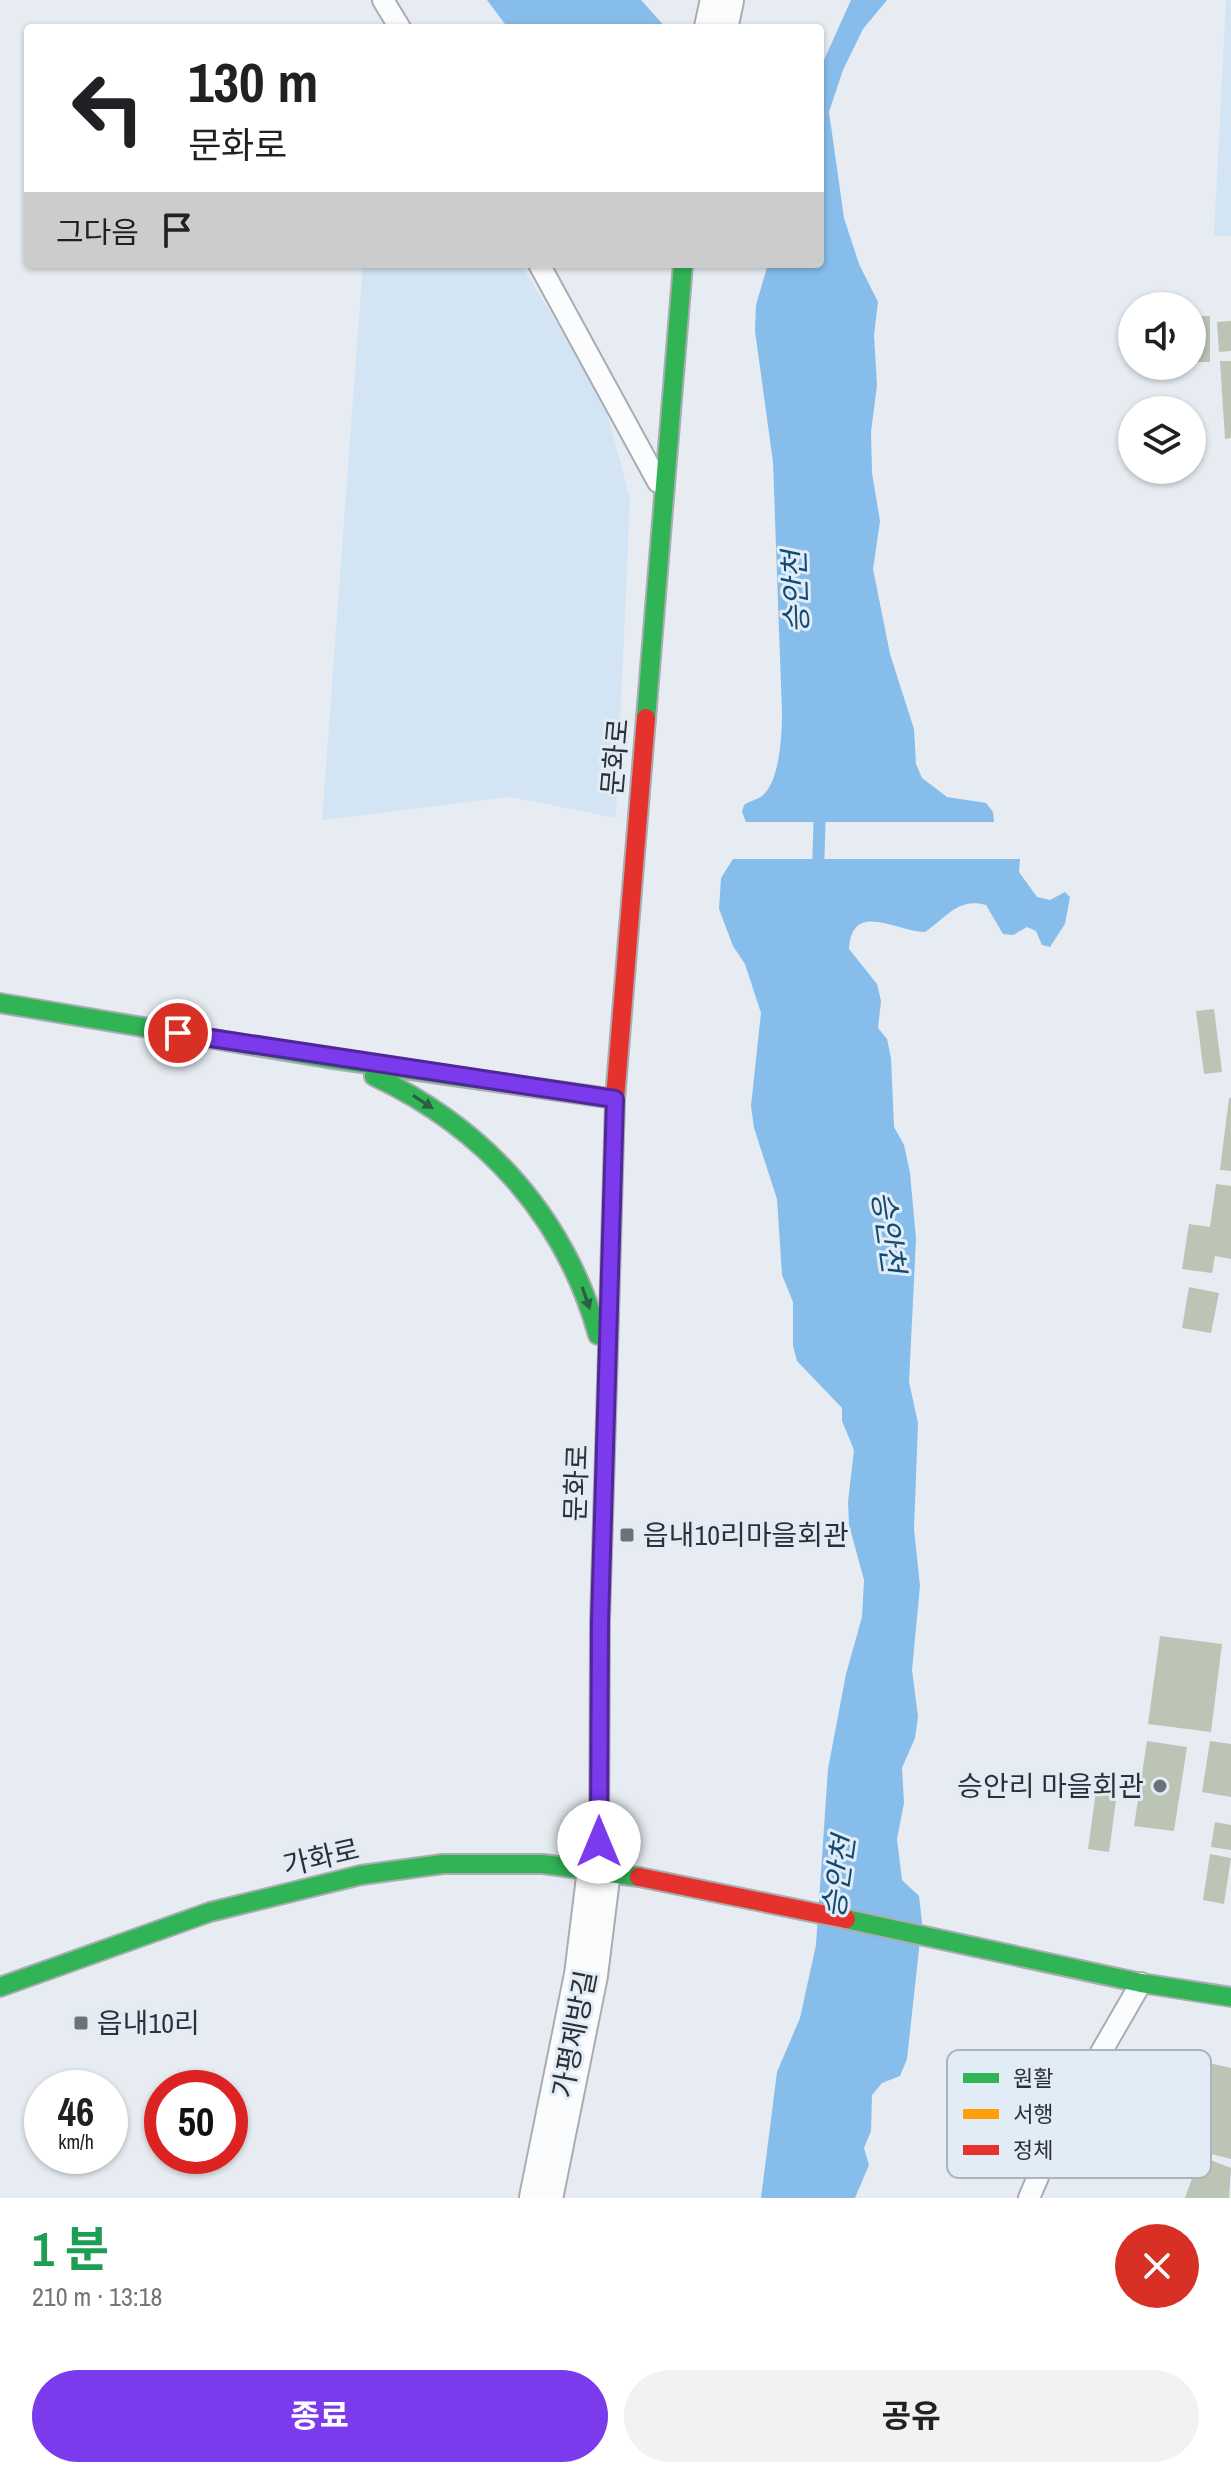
<!DOCTYPE html>
<html lang="ko">
<meta charset="utf-8">
<style>
:root{--surface:#fff;--page:#f2f2f2;--text:#202124;--muted:#757577;--accent:#7c3aed}
body{margin:0;font-family:"Archivo Narrow","Noto Sans KR",sans-serif;background:var(--page);color:var(--text);height:100vh;display:flex;flex-direction:column;font-size:30px;white-space:nowrap}
*{box-sizing:border-box;margin:0}
p{font-size:26px;color:var(--muted)}
.icon{flex:none;width:44px;height:44px;fill:none;stroke:currentColor;stroke-width:2;stroke-linecap:round;stroke-linejoin:round}
.map{position:relative;height:2198px;overflow:hidden}
.panel{display:flex;flex-direction:column;background:var(--surface);flex:1}
.panel>*{flex:none}
.top-card{position:absolute;left:24px;top:24px;width:800px;height:244px;border-radius:8px;box-shadow:0 2px 6px #0004;background:#fff;color:var(--text);overflow:hidden}
.buttons{position:absolute;left:1118px;top:292px;display:grid;gap:16px}
.buttons a{display:grid;place-items:center;width:88px;height:88px;border-radius:50%;background:var(--surface);box-shadow:0 2px 6px #0004;font-size:40px}
.speed{position:absolute;left:24px;top:2070px;display:flex;gap:16px;font-size:40px;font-weight:700;text-align:center}
.speed>*{display:grid;place-content:center;width:104px;height:104px;border-radius:50%;background:var(--surface);box-shadow:0 2px 6px #0004;line-height:1}
.speed small{font-size:20px;font-weight:400}
.speed .limit{border:12px solid #d22;background:#fff;color:#111}
.pin{position:absolute;display:grid;place-items:center;width:68px;height:68px;color:#fff;margin:-34px;border:4px solid #fff;border-radius:50%;box-shadow:0 2px 8px #0007}
.me{position:absolute;width:88px;margin:-44px;rotate:0deg;stroke-linejoin:round;filter:drop-shadow(0 0 6px #0008)}
.turn{display:flex;align-items:center;gap:28px;height:168px;padding:0 32px;font-size:36px}
.turn .icon{width:104px;height:104px;stroke-width:2.5}
.turn b{display:block;font-size:56px;line-height:68px}
.then{display:flex;align-items:center;height:76px;padding:0 32px;background:#0003;gap:16px;font-size:30px}
.round{display:grid;place-items:center;flex:none;width:84px;height:84px;border-radius:42px;background:var(--page)}
.summary{display:flex;align-items:center;justify-content:space-between;height:136px;padding:0 32px}
h1{font-size:48px;font-weight:700;line-height:60px;color:#1e9e55}
.cta{display:flex;gap:16px;margin-top:auto;padding:16px 32px}
.cta a{flex:1;height:92px;border-radius:48px;background:var(--accent);color:#fff;font-size:32px;font-weight:700;line-height:92px;text-align:center}
.cta a+a{background:var(--page);color:var(--text)}
.map>svg:first-child{display:block}
.green{fill:#d3e4f4}
.water{fill:#86bdeb}
.lines{fill:none;stroke-linecap:round;stroke-linejoin:round}
.stream{stroke:#86bdeb;stroke-width:12}
.building{fill:#bcc4b6}
.lane-casing{stroke:#a9adb1;stroke-width:24}
.street-casing{stroke:#a9adb1;stroke-width:46}
.fast-casing{stroke:#a9adb1;stroke-width:22}
.slow-casing{stroke:#a9adb1;stroke-width:22}
.jam-casing{stroke:#a9adb1;stroke-width:22}
.lane{stroke:#fbfcfd;stroke-width:20}
.street{stroke:#fbfcfd;stroke-width:42}
.fast{stroke:#30b455;stroke-width:18}
.slow{stroke:#ff9f0a;stroke-width:18}
.jam{stroke:#e5322d;stroke-width:18}
.oneway{fill:#2e5f40}
.route-casing{stroke:#51269a;stroke-width:20}
.route{stroke:#7c3aed;stroke-width:14}
.poi-dot{fill:#6e7277;stroke:#e1ecf6;stroke-width:3}
.labels{text-anchor:middle;stroke-width:6;stroke-linejoin:round;paint-order:stroke}
.street-label{font-size:28px;fill:#2d3135;stroke:#e1ecf6}
.poi-label{font-size:28px;fill:#2d3135;stroke:#e1ecf6;text-anchor:start}
.water-label{font-size:30px;font-style:italic;fill:#114a73;stroke:#e1ecf6}
.key{fill:#e1ecf6;stroke:#abb4bc;stroke-width:2}
.key-label{font-size:22px;fill:#2d3135}
</style>
<div class="map">
<svg width="1231" height="2198" viewBox="0 0 1231 2198">
<rect width="100%" height="100%" fill="#e6ecf1"/>
<g class="green">
<polygon points="1226,0 1231,0 1231,236 1214,236"/>
<polygon points="363,264 521,264 604,402 630,498 616,818 511,797 322,820"/>
</g>
<g class="water">
<polygon points="487,0 641,0 666,28 508,28"/>
<path d="M851,0h36l-24,29 -20,41 -14,42 15,106 15,46 19,38 -4,33 3,50 -6,47 1,41 8,48 -7,48 17,85 24,75 2,35 6,14 25,19 39,6 7,9 1,10h-248l-4,-10 2,-7c5,-4 13,-5 18,-9 18,-14 20,-62 20,-83l-9,-251 -18,-131 1,-26 12,-41h52v-195z"/>
<path d="M733,859h287l-1,13 18,25 13,3 15,-8 5,5 -5,27 -15,23 -8,-2 -6,-14 -9,-4 -14,8 -10,-1 -17,-29c-28,-8 -40,13 -61,27 -30,-1 -73,-32 -76,17l28,35 4,17 -3,27 9,11 4,19 3,69 10,18 6,28 6,66 -7,143 9,41 -4,106 6,57 -8,84 6,47 -3,21 -13,30 2,35 -7,36 5,41 17,16 3,26 -15,137 -7,17 -18,7 -10,12 -1,36 -7,17 5,17 -14,33h-94l16,-126 23,-54 16,-73 12,-176 18,-95 16,-57 2,-37 -15,-55 -1,-23 6,-52 -12,-29v-13l-45,-47 -4,-15v-44l-11,-27 -5,-76 -23,-71 -3,-22 10,-93 -16,-49 -12,-18 -14,-37 2,-31z"/>
</g>
<g class="lines">
<polyline class="stream" points="818,872 820,807"/>
</g>
<g class="building">
<rect x="1192" y="316" width="18" height="46"/>
<polygon points="1231,321 1231,351 1219,352 1217,322"/>
<polygon points="1220,361 1231,361 1231,438 1225,439"/>
<polygon points="1214,1009 1222,1072 1204,1074 1196,1011"/>
<polygon points="1229,1098 1231,1098 1231,1171 1220,1170"/>
<polygon points="1216,1184 1231,1186 1231,1259 1215,1256 1212,1273 1182,1269 1189,1224 1210,1227"/>
<polygon points="1189,1287 1219,1293 1211,1333 1182,1328"/>
<polygon points="1160,1636 1222,1644 1211,1732 1148,1724"/>
<polygon points="1147,1741 1187,1747 1174,1831 1134,1826"/>
<polygon points="1210,1741 1231,1744 1231,1797 1202,1792"/>
<polygon points="1096,1791 1117,1793 1109,1852 1088,1849"/>
<polygon points="1215,1822 1231,1825 1231,1850 1211,1847"/>
<polygon points="1210,1854 1231,1858 1224,1904 1203,1900"/>
<polygon points="1209,2063 1231,2068 1231,2159 1188,2148"/>
<polygon points="1200,2156 1231,2168 1229,2198 1185,2198"/>
</g>
<g class="lines">
<g class="lane-casing">
<g id="lane">
<polyline points="383,0 400,28"/>
<polyline points="539,264 658,482"/>
<polyline points="1029,2198 1063,2118 1141,1983"/>
</g>
</g>
<g class="street-casing">
<g id="street">
<polyline points="716,28 722,0"/>
<polyline points="541,2198 586,1975 599,1870"/>
</g>
</g>
<g class="fast-casing">
<g id="fast">
<polyline points="646,718 683,264"/>
<polyline points="0,1003 327,1058 615,1099 609,1317"/>
<path d="M374,1076c111,52 191,141 224,259"/>
<polyline points="846,1919 1141,1983 1231,1997"/>
<polyline points="0,1987 210,1912 361,1875 443,1864 543,1864 639,1877"/>
</g>
</g>
<g class="slow-casing">
<polyline id="slow" points="599,1870 600,1621 609,1317"/>
</g>
<g class="jam-casing">
<g id="jam">
<polyline points="615,1099 646,718"/>
<polyline points="639,1877 846,1919"/>
</g>
</g>
<use href="#lane" class="lane"/>
<use href="#street" class="street"/>
<use href="#fast" class="fast"/>
<use href="#slow" class="slow"/>
<use href="#jam" class="jam"/>
</g>
<defs><path id="oneway-solid" d="M-6-.8H1V-3.2L6.5 0L1 3.2V.8H-6Z" transform="scale(2)"/></defs>
<g class="oneway">
<use href="#oneway-solid" transform="translate(423 1102) rotate(33)"/>
<use href="#oneway-solid" transform="translate(586 1298) rotate(71)"/>
</g>
<g class="lines">
<g class="route-casing">
<polyline id="route" points="178,1033 615,1099 600,1621 599,1842"/>
</g>
<use href="#route" class="route"/>
</g>
<g class="poi-dot">
<rect x="619" y="1527" width="16" height="16" rx="4"/>
<circle cx="1160" cy="1786" r="8"/>
<rect x="73" y="2015" width="16" height="16" rx="4"/>
</g>
<g class="labels">
<g class="street-label">
<text transform="translate(615 757) rotate(-85)" y="10">문화로</text>
<text transform="translate(576 1483) rotate(-88)" y="10">문화로</text>
<text transform="translate(321 1857) rotate(-13)" y="10">가화로</text>
<text transform="translate(574 2034) rotate(-79)" y="10">가평제방길</text>
</g>
<g class="poi-label">
<text x="643" y="1545">읍내10리마을회관</text>
<text x="1144" y="1796" text-anchor="end">승안리 마을회관</text>
<text x="97" y="2033">읍내10리</text>
</g>
<g class="water-label">
<text transform="translate(796 592) rotate(-92)" y="10">승안천</text>
<text transform="translate(888 1232) rotate(82)" y="10">승안천</text>
<text transform="translate(839 1877) rotate(-82)" y="10">승안천</text>
</g>
</g>
<rect x="947" y="2050" width="264" height="128" rx="12" class="key"/>
<rect x="963" y="2073" width="36" height="10" fill="#30b455"/>
<rect x="963" y="2109" width="36" height="10" fill="#ff9f0a"/>
<rect x="963" y="2145" width="36" height="10" fill="#e5322d"/>
<g class="key-label">
<text x="1013" y="2086">원활</text>
<text x="1013" y="2122">서행</text>
<text x="1013" y="2158">정체</text>
</g>
</svg>
<div class="buttons">
<a><svg class="icon" aria-label="sound" viewBox="0 0 24 24"><path d="M4 9h4l5-4v14l-5-4H4zM17 9q2 3 0 6"/></svg></a>
<a><svg class="icon" aria-label="layers" viewBox="0 0 24 24"><path d="M12 4l9 5-9 5-9-5zM3 14l9 5 9-5"/></svg></a>
</div>
<div class="speed"><div>46<small>km/h</small></div><div class="limit">50</div></div>
<div class="pin" style="left:178px;top:1033px;background:#d93025"><svg class="icon" aria-label="arrive" viewBox="0 0 24 24"><path d="M6 21V4h12l-3 4 3 4H6"/></svg></div>
<svg class="me" style="left:599px;top:1842px" viewBox="-20 -20 40 40"><circle r="19" fill="#fff"/><path d="M0-13L10 11 0 6-10 11z" fill="#7c3aed"/></svg>
<div class="top-card">
<div class="turn"><svg class="icon" aria-label="left" viewBox="0 0 24 24"><path d="M17 20v-9H6M10 6l-5 5 5 5"/></svg><div><b>130 m</b>문화로</div></div>
<div class="then">그다음<svg class="icon" aria-label="arrive" viewBox="0 0 24 24"><path d="M6 21V4h12l-3 4 3 4H6"/></svg></div>
</div>
</div>
<section class="panel">
<div class="summary"><div><h1>1 분</h1><p>210 m · 13:18</p></div><a class="round" style="background:#d93025;color:#fff"><svg class="icon" aria-label="close" viewBox="0 0 24 24"><path d="M6 6l12 12M18 6L6 18"/></svg></a></div>
<div class="cta"><a>종료</a><a>공유</a></div>
</section>
